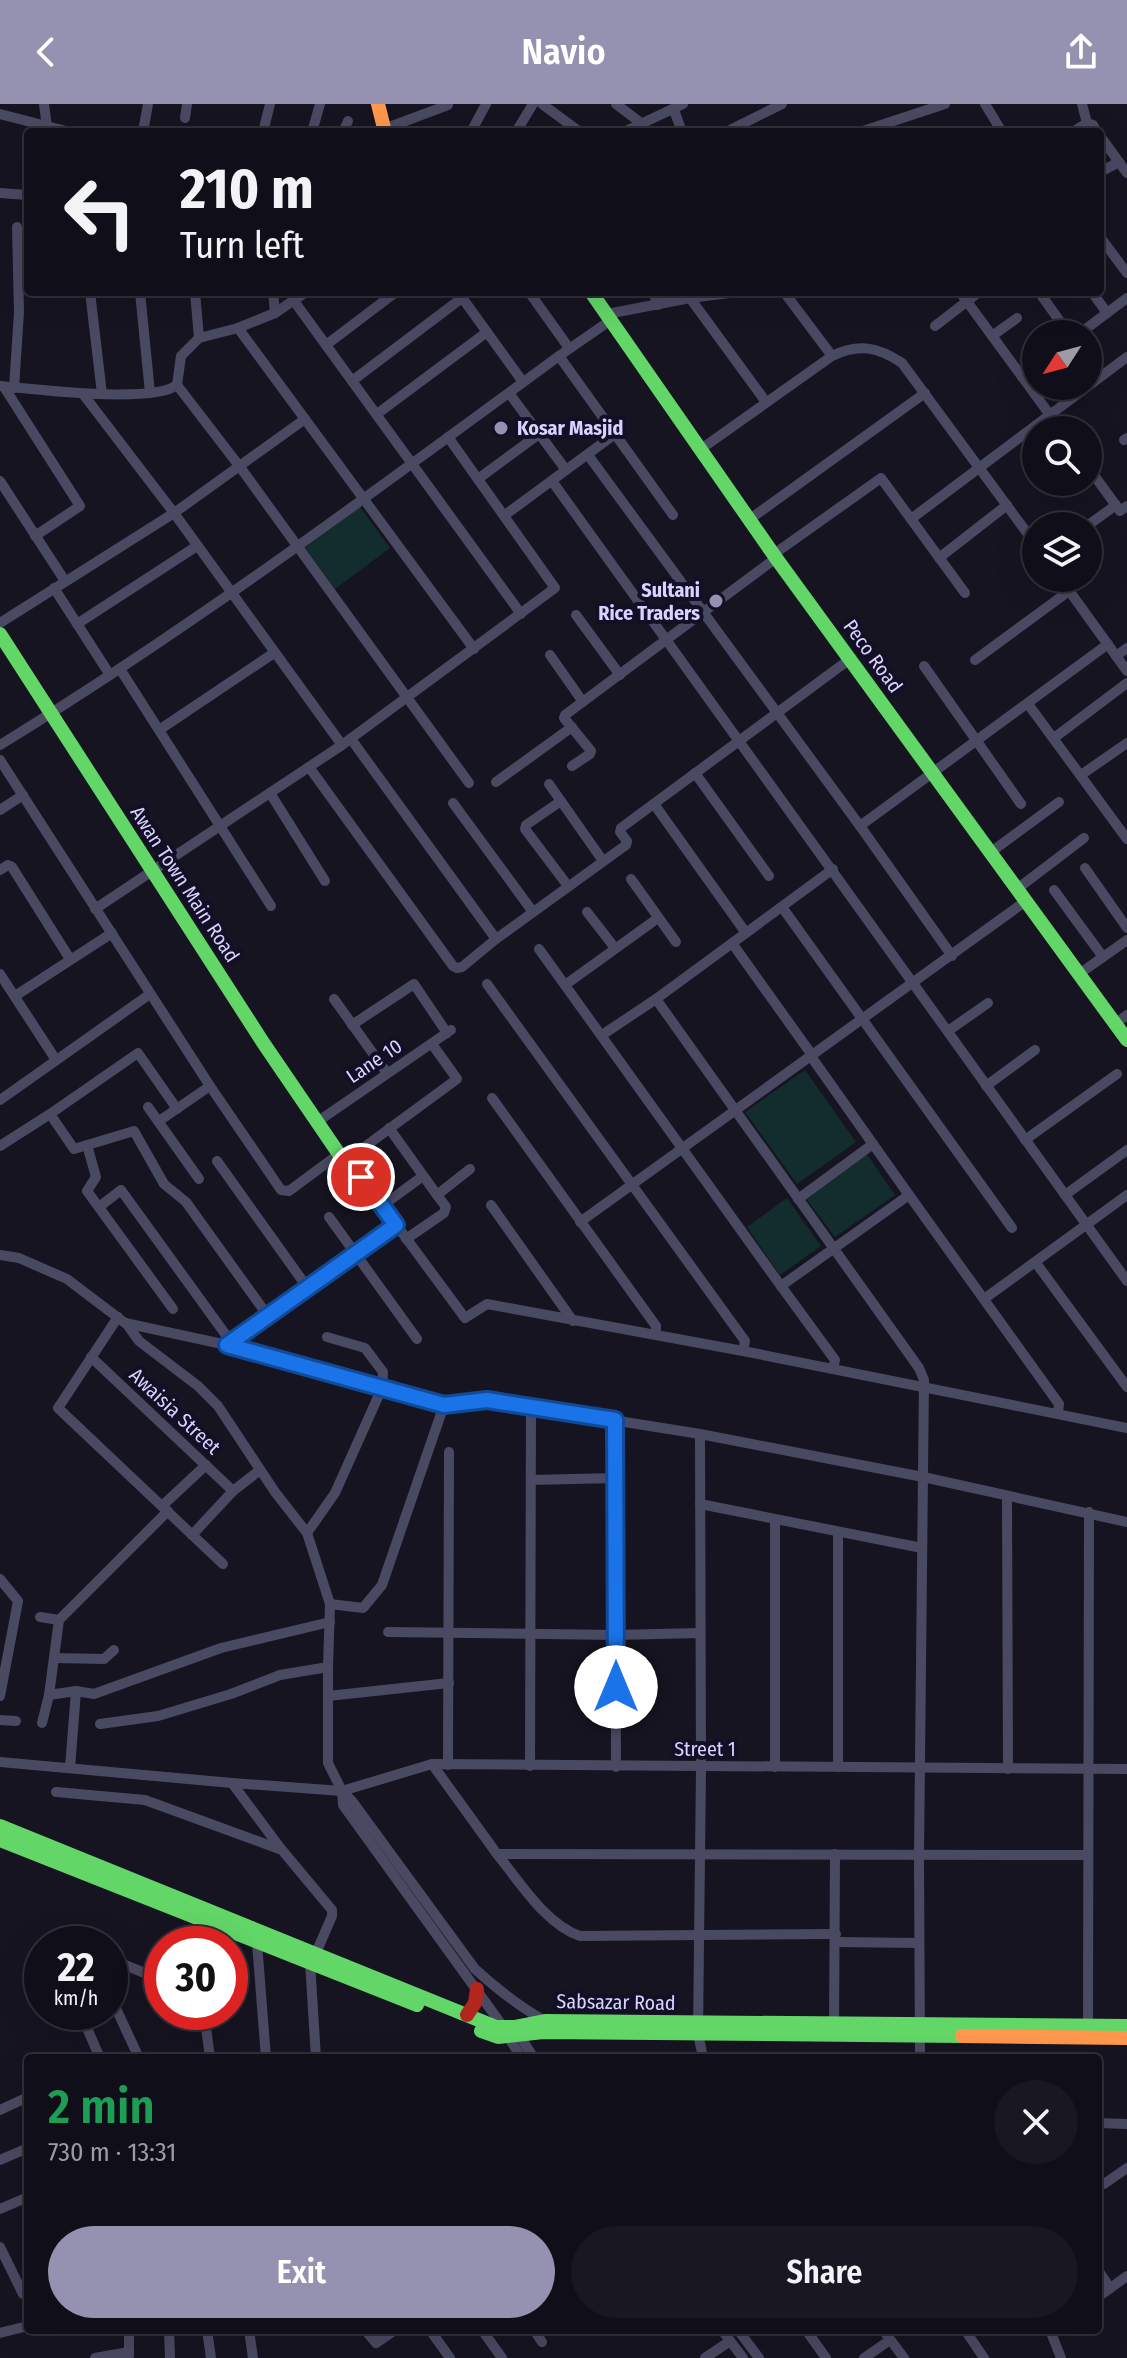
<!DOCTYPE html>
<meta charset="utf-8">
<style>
:root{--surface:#100f19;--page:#191822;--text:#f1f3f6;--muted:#9c9ca2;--line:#302f38;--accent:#9591b1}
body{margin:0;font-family:"Fira Sans Condensed",sans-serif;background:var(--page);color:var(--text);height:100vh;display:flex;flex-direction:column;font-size:30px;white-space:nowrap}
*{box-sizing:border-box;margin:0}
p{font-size:26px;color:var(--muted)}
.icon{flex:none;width:44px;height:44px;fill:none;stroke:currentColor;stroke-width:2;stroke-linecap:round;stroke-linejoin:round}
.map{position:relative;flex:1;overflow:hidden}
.drawer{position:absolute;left:24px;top:1950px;width:1078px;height:280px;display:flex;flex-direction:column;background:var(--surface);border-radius:8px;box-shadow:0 8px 32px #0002,0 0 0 2px var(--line)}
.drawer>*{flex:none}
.banner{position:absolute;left:24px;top:24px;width:1080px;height:168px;border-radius:8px;box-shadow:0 8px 32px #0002,0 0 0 2px var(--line);background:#100f19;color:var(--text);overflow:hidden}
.needle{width:52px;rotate:234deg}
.buttons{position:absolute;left:1022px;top:216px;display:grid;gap:16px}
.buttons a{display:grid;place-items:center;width:80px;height:80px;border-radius:50%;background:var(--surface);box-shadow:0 8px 32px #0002,0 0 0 2px var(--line);font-size:40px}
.speed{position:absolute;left:24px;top:1822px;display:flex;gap:16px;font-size:40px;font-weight:700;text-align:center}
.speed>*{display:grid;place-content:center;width:104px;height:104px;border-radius:50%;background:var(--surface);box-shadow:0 8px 32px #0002,0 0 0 2px var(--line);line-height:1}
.speed small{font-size:20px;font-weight:400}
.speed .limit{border:12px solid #d22;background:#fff;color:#111}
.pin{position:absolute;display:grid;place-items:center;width:68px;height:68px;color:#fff;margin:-34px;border:4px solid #fff;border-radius:50%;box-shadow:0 2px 8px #0007}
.me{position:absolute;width:88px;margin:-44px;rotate:0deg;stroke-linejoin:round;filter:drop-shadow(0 0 6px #0008)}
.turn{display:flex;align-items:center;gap:28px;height:168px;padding:0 24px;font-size:36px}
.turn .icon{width:104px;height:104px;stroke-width:2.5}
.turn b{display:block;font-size:56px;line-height:68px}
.round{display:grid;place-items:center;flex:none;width:84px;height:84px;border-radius:42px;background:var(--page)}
.overview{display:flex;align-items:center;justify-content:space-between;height:136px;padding:0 24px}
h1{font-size:48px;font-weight:600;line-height:60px;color:#1e9e55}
.primary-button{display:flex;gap:16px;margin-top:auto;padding:16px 24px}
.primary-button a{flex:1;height:92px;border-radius:48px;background:var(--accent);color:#fff;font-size:32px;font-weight:600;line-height:92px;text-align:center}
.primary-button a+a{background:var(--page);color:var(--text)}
header{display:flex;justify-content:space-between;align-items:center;height:104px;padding:0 24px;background:var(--accent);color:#fff;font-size:36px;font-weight:600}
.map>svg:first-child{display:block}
.green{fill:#132c2d}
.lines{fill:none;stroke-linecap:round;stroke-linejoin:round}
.street{stroke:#4a4962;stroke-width:10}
.fast{stroke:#63d668;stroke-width:14}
.slow{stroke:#ff974d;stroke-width:14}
.jam{stroke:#b3261e;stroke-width:14}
.route-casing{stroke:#114b97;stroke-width:20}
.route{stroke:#1a73e8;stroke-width:14}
.poi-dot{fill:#9591b1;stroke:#130f26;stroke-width:3}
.labels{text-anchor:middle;stroke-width:8;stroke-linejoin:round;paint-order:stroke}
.poi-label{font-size:20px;font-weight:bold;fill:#d9d4ff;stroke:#130f26;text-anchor:start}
.street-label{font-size:20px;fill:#d9d4ff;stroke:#130f26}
</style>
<header><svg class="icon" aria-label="back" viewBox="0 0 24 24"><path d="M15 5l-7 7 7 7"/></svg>Navio<svg class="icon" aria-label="share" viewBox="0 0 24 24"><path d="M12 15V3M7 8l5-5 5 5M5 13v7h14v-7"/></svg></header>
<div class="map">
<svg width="1127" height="2254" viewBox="0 0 1127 2254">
<rect width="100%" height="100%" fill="#161421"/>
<g class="green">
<polygon points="360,403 390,444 335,485 305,444"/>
<polygon points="805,966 856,1038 797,1080 745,1008"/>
<polygon points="866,1049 895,1091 835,1133 805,1093"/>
<polygon points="787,1094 821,1142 780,1171 747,1123"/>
</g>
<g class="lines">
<g class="street">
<polyline points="44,0 47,23"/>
<polyline points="542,0 580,28"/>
<polyline points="616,0 641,19 644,28"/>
<polyline points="985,0 1002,28"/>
<polyline points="1082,0 1087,19 1093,21 1097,28"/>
<polyline points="674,6 682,28"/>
<polyline points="0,10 70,28"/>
<polyline points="185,14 187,0"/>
<polyline points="384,25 448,1"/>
<polyline points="143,28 148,0"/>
<polyline points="263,28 270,0"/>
<polyline points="312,28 320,0"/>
<polyline points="343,28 348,17"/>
<polyline points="471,28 486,0"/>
<polyline points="516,28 533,0"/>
<polyline points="624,28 683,0"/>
<polyline points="726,28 782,0"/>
<polyline points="860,28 945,0"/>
<polyline points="1073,28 1087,19"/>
<polyline points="1100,32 1127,69"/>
<polyline points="1100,68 1119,58"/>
<polyline points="0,89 28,91"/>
<polyline points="1100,133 1127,169"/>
<polyline points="90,188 102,290"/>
<polyline points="140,188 150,289"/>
<polyline points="195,188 199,234"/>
<polyline points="273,188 275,209"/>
<polyline points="458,188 523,278"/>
<polyline points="529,188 569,244"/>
<polyline points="653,188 658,201"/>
<polyline points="784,188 832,252"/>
<polyline points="960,188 1061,326"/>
<polyline points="1039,188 1069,230"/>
<polyline points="1092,188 1107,209"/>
<polyline points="690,194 766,298"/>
<polyline points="294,197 521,510"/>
<polyline points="607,210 690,194 737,188"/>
<polyline points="935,222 979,188"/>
<polyline points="238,224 474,545"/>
<polyline points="1079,230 1127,194"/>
<polyline points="992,232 1017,214"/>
<polyline points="326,241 396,188"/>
<polyline points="559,252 673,411"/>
<polyline points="1022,273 1036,262"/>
<polyline points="352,277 462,194"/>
<polyline points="177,281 181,252 199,234 238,224 275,209 306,188"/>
<path d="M0,282c35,3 152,18 177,-1l63,82 229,316"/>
<polyline points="4,283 80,402 35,432"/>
<polyline points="14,284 19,208 17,123"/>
<polyline points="509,289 566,366"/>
<polyline points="83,290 174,409 342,641"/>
<polyline points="377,310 487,228"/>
<polyline points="1124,336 1127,334"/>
<path d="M701,345l131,-93c27,-13 46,-9 70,7l134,182"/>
<polyline points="588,351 860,722 952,852"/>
<polyline points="1088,363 1120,407 1127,402"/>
<polyline points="478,375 539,330"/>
<polyline points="0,377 65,477"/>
<polyline points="552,377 1127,1177"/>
<polyline points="505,411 615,330"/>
<polyline points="750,415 925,289"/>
<polyline points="911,415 1127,253"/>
<polyline points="1087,422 1116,401"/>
<polyline points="774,450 881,374 965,489"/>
<polyline points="939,454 1007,401"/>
<polyline points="1060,474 1127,567"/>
<polyline points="54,484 110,571"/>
<polyline points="576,511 620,571"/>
<polyline points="0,519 174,409 305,315"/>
<polyline points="77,520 197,442"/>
<polyline points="550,551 583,598"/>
<polyline points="1116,552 1127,544"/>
<polyline points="975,556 1069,487"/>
<polyline points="924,562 1021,700"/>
<polyline points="120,565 271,802"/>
<polyline points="1028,600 1127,735"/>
<polyline points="159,626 274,549"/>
<polyline points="1054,634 1127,579"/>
<polyline points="351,635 496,835"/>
<path d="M0,641c194,-119 376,-255 559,-389l52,-36"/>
<polyline points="0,656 210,982 281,1086 289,1087 339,1050 344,1058 457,975 432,940"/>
<polyline points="572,662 590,650 591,647 564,614 565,611 776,454"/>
<polyline points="309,663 453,862 457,864 462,863 496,835 626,741 627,737 620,728 621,724 850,555"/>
<polyline points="695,669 769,772"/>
<polyline points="1081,671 1127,639"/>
<polyline points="496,678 572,623"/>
<polyline points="549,680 603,757"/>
<polyline points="270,689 325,777"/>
<polyline points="561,697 526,721 525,725 568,782"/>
<polyline points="453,699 533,808"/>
<polyline points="654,700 746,829"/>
<polyline points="0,706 23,691"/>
<polyline points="860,722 1108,540"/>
<polyline points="991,748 1059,698"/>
<polyline points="1085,764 1127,824"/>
<polyline points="0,766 8,761 12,763 70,855"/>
<polyline points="631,775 676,838"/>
<polyline points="1017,785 1084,734"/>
<polyline points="1054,786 1103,853"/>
<polyline points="782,803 1012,1124"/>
<polyline points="95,805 342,641 555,484 448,333"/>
<polyline points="587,808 615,844"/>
<polyline points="732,839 812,951"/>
<polyline points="539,845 781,1182"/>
<polyline points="0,870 56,956"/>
<polyline points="1079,870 1127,836"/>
<polyline points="487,880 745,1237 743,1247"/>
<polyline points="565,881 658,814"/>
<polyline points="15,892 112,829"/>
<polyline points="334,895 387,969"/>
<polyline points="656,895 919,1264 924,1276 919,1751 920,1954"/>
<polyline points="1115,920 1127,911"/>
<polyline points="352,921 414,880 447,929"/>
<polyline points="948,927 988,899"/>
<polyline points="602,931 656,895 833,765"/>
<polyline points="810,951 909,1091 781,1182 835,1256 833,1265"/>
<polyline points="986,982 1035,946"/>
<polyline points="492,994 656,1222 656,1230"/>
<polyline points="0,996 150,890"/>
<polyline points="148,1003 199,1075"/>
<polyline points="50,1010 74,1045 134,1027 164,1080 186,1098 268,1212"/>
<polyline points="159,1017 210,982"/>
<polyline points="317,1018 451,926"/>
<polyline points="389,1024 437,1091"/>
<polyline points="1025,1036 1117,970"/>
<polyline points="87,1041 96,1073 87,1087 173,1205"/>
<polyline points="0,1042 50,1010 138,949 177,1005"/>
<polyline points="217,1057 307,1183"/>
<polyline points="361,1073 465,1214 487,1200 743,1247 1127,1324"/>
<polyline points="909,1091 1059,1300 1058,1309"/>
<polyline points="1065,1091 1127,1046"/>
<polyline points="798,1095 873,1040"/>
<polyline points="491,1101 573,1217"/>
<polyline points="382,1102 423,1072"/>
<polyline points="99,1103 121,1086 231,1238"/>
<polyline points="329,1113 417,1235"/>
<polyline points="580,1118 1026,797"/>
<polyline points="406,1135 444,1109 446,1103 437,1091 470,1065"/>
<polyline points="0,1151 19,1154 67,1175 125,1219 227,1241 444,1301 487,1296 700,1330 923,1373 1127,1418"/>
<polyline points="1036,1159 1127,1283"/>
<polyline points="984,1195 1127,1091"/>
<polyline points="118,1213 58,1304 223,1460"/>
<polyline points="126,1219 139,1237 198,1282 218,1302 275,1388 307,1429 330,1500 328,1563 328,1659 342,1687 343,1701 504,1924 508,1933 522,1954"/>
<polyline points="228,1240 396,1121"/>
<polyline points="91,1253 233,1387"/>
<polyline points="615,1316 616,1663"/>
<polyline points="700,1330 701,1663 698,1929 703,1954"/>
<polyline points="531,1376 615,1374"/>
<polyline points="1007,1392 1008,1665"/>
<polyline points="700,1400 922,1444"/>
<polyline points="162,1402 206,1361"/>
<polyline points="775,1416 775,1663"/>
<polyline points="307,1429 335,1389 382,1284 383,1268 365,1244 327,1233"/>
<polyline points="838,1429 838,1663"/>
<polyline points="192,1431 233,1387 260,1366"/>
<polyline points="0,1475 18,1497 0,1592"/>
<polyline points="330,1500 363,1504 382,1481 444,1301"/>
<polyline points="40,1513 59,1516"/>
<polyline points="388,1528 616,1531 699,1529"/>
<polyline points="54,1554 104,1555 114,1546"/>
<polyline points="49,1591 76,1587 94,1590 221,1544 330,1518"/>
<polyline points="328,1592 449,1579"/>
<polyline points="0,1616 16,1617"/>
<polyline points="42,1619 49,1591 59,1516 168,1407"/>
<polyline points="100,1620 158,1612 231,1590 280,1571 328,1563"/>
<polyline points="0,1658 232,1679 342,1687 432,1660 1127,1665"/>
<polyline points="432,1660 497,1750"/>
<polyline points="448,1661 449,1348"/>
<polyline points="530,1662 531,1303"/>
<polyline points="70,1664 76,1587"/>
<polyline points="232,1679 281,1745"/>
<path d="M342,1687l10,10 123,168c22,20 43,37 70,52"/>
<polyline points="56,1688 145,1696 282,1746 332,1806 332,1812 316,1849"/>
<path d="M836,1830l-256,2c-34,-11 -61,-55 -83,-82l591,1"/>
<polyline points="836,1838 919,1839"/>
<polyline points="257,1839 266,1954"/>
<polyline points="50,1840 50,1835 55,1833 73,1840"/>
<polyline points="110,1855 162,1876"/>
<polyline points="310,1858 316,1954"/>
<polyline points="114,1900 139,1954"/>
<polyline points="80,1908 100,1954"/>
<polyline points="204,1908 210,1954"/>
<polyline points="834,1926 835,1750"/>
<polyline points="517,1928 534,1954"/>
<polyline points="1088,1928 1089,1408"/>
<polyline points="0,2006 28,1993"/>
<polyline points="1098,2019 1127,2020"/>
<polyline points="0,2056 28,2044"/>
<polyline points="1104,2080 1127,2064"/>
<polyline points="0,2105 28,2093"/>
<polyline points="0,2143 23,2190"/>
<polyline points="1098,2166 1110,2184"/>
<polyline points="1098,2193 1127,2172"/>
<polyline points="129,2226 129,2252"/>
<polyline points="169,2226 170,2254"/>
<polyline points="207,2226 211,2254"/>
<polyline points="249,2226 253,2254"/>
<polyline points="365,2226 376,2239 395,2226"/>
<polyline points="430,2226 450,2254"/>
<polyline points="482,2226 502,2254"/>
<polyline points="534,2226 542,2238"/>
<polyline points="722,2226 743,2254"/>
<polyline points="738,2226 759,2254"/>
<polyline points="806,2226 826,2254"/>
<polyline points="883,2226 904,2254"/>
<polyline points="965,2226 984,2254"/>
<polyline points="1050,2226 1061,2254"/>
<polyline points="0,2229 28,2222"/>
<polyline points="95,2254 129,2248"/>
<polyline points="705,2254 730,2237"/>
<polyline points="864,2254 890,2236"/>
</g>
<g class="fast">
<polyline points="591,188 776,454 1127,936"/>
<polyline points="0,530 264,940 339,1050"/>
<polyline points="0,1722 496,1923 514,1923 545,1917 1127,1922"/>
<polyline points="0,1736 417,1901"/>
<polyline points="481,1927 498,1933 543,1928 962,1932"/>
</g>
<g class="slow">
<polyline points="378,0 385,28"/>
<polyline points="962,1932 1127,1934"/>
</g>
<polyline class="jam" points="467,1911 475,1899 477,1885"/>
</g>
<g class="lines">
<g class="route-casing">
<polyline id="route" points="361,1073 396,1121 227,1241 444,1301 487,1296 615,1316 616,1583"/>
</g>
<use href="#route" class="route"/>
</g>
<g class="poi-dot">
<circle cx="501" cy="324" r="8"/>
<circle cx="716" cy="497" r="8"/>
</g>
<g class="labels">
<g class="poi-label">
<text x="517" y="331">Kosar Masjid</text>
<text x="700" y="493" text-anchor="end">Sultani<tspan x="700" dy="23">Rice Traders</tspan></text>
</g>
<g class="street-label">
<text transform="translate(873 552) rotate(54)" y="7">Peco Road</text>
<text transform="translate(185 780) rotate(57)" y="7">Awan Town Main Road</text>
<text transform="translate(374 957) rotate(-34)" y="7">Lane 10</text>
<text transform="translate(175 1307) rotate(43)" y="7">Awaisia Street</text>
<text x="705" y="1652">Street 1</text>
<text transform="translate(616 1898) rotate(1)" y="7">Sabsazar Road</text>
</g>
</g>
</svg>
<div class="buttons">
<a><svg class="needle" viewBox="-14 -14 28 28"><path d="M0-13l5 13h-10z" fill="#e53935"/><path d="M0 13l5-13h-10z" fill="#9c9ca2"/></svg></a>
<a><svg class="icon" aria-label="search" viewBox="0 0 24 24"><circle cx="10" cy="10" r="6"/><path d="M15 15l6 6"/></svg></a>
<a><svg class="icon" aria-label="layers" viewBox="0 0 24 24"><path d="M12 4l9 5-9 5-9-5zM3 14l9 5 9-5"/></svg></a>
</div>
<div class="speed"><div>22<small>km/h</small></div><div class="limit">30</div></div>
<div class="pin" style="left:361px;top:1073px;background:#d93025"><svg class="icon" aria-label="arrive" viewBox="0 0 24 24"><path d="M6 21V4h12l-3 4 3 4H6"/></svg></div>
<svg class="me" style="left:616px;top:1583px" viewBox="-20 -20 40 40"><circle r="19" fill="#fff"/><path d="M0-13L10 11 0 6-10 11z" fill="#1a73e8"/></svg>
<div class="banner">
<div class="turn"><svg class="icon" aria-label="left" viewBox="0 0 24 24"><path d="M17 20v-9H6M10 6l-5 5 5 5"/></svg><div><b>210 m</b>Turn left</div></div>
</div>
<section class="drawer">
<div class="overview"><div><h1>2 min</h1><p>730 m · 13:31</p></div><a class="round"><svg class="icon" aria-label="close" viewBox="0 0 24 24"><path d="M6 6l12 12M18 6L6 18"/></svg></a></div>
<div class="primary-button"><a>Exit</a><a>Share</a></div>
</section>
</div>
